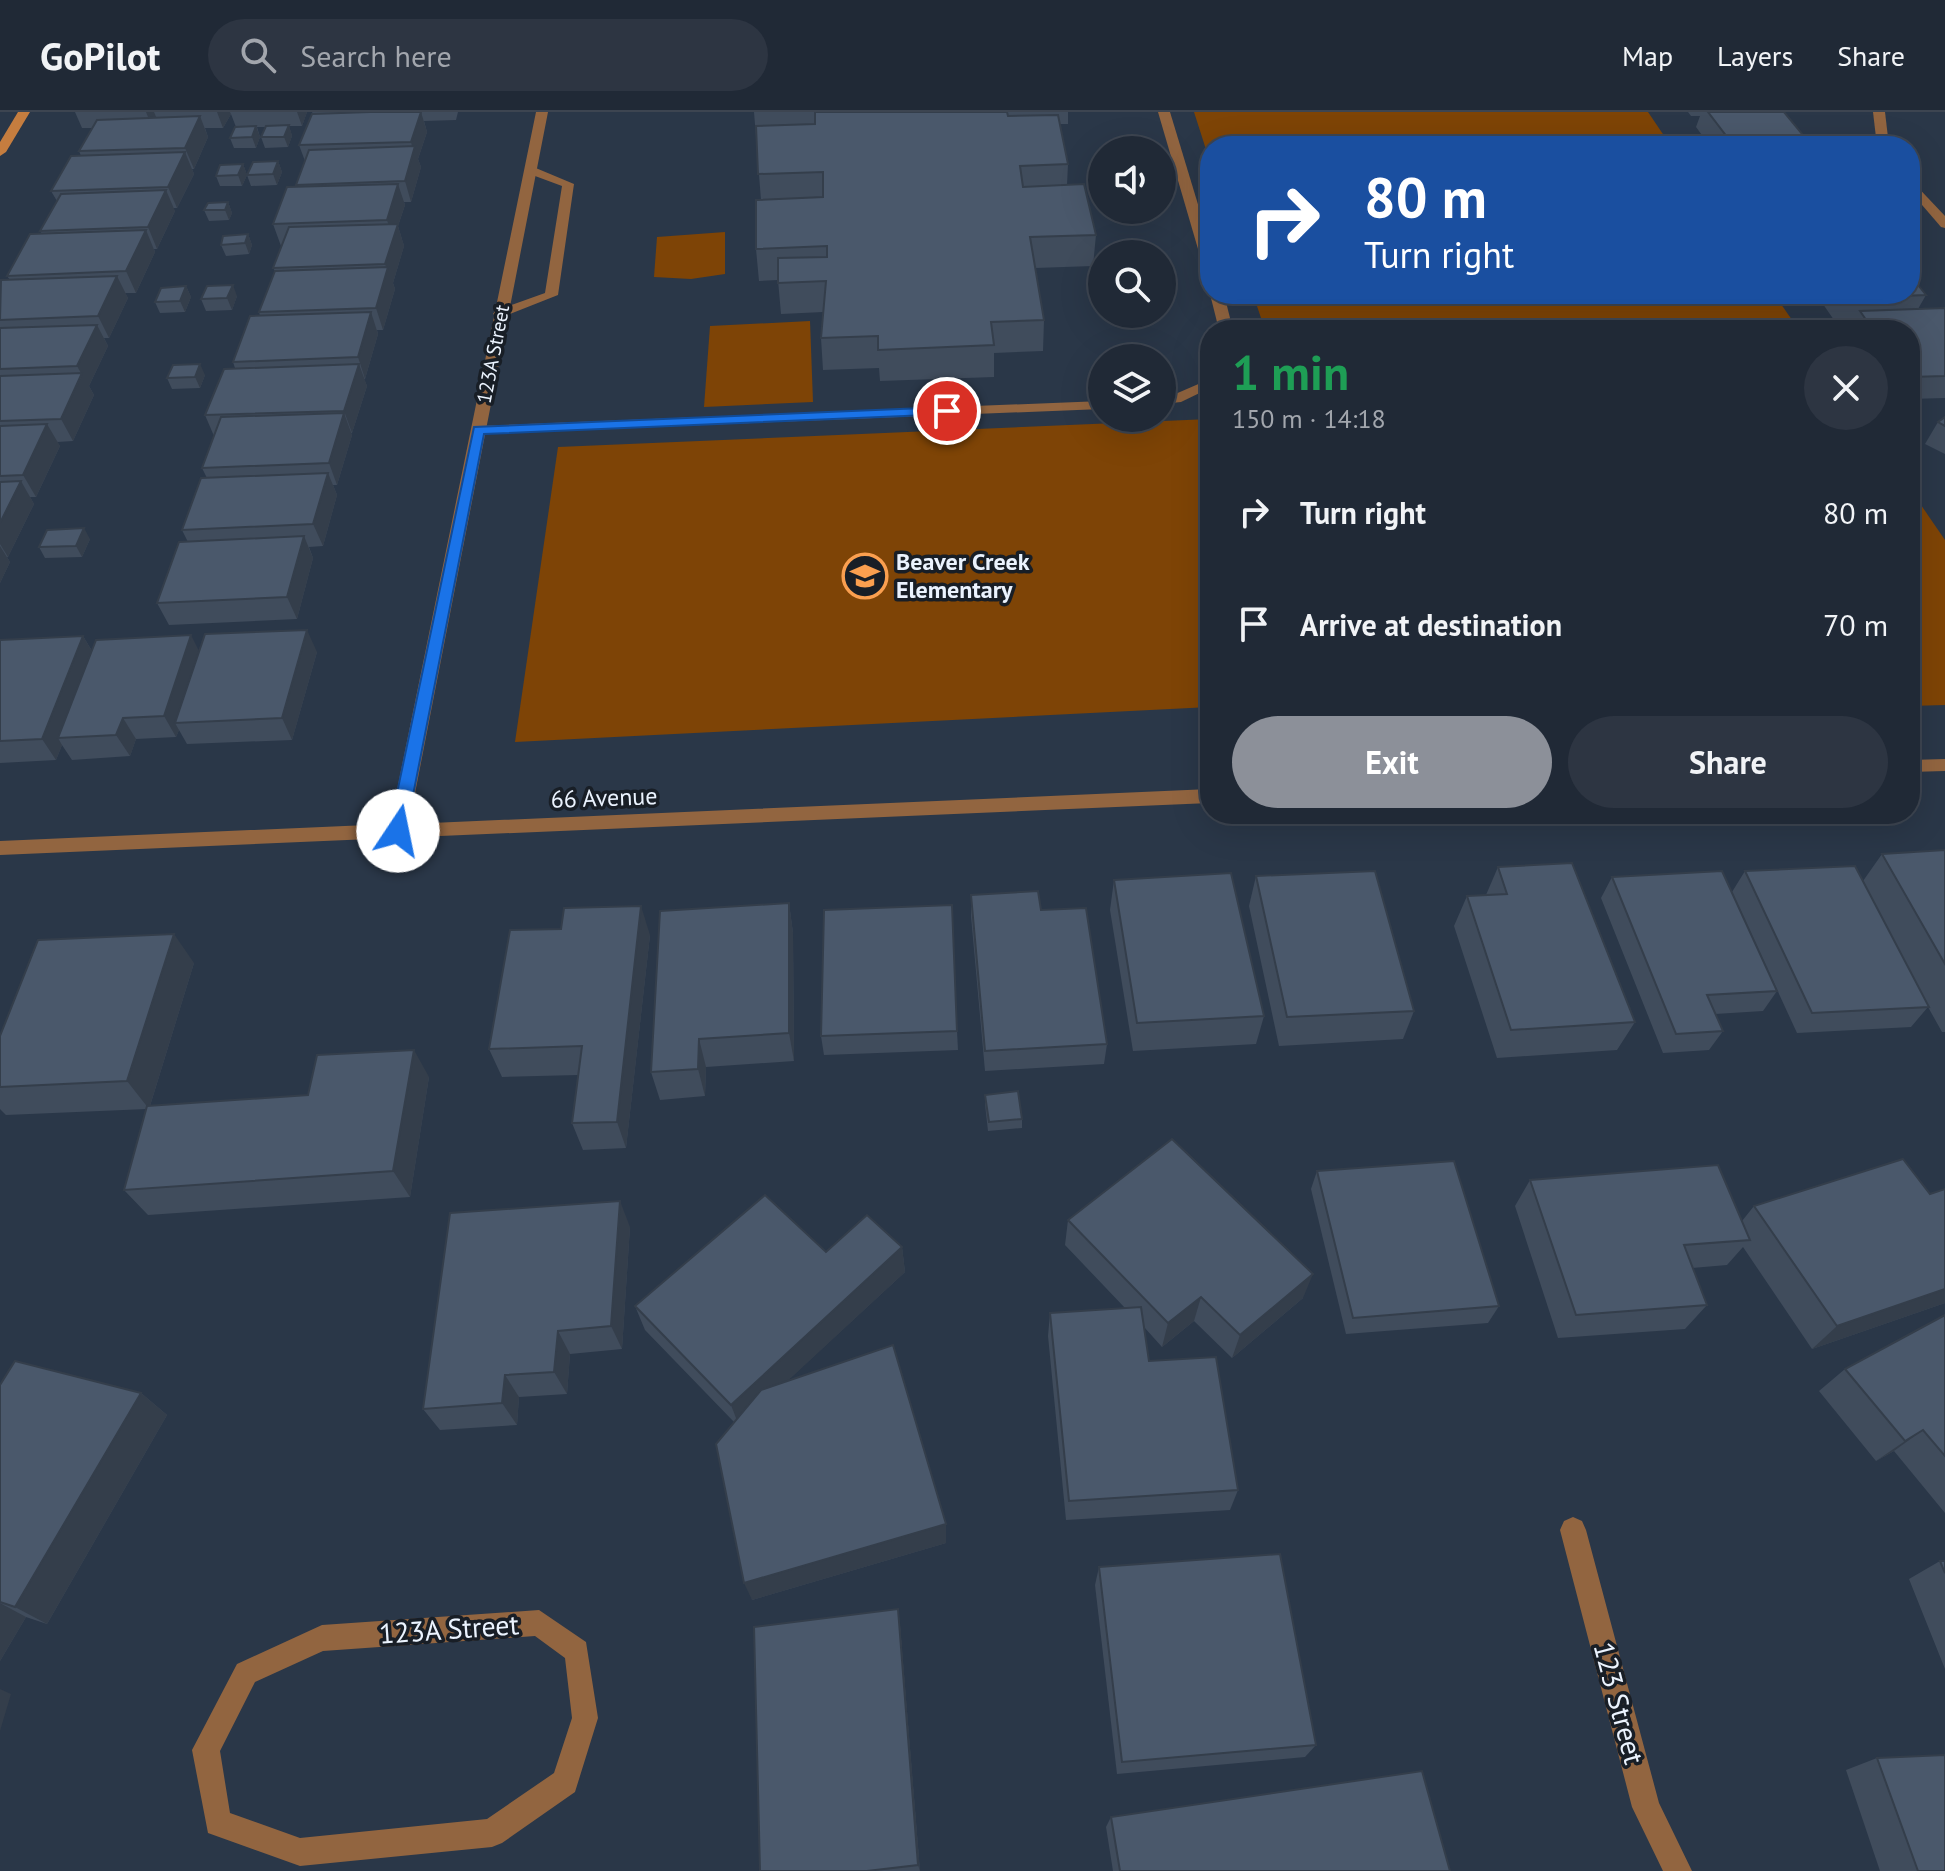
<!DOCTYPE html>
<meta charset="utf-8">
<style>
:root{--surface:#202936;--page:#2d3542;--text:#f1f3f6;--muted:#a2a6ad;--line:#3d4551;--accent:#8c9099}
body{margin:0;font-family:"PT Sans",sans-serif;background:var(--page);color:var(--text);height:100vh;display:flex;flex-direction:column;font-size:30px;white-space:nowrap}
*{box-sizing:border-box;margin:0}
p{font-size:26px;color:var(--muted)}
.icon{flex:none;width:44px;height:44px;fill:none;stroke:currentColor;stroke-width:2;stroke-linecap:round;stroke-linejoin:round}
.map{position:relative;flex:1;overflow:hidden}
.drawer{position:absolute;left:1200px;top:208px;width:720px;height:504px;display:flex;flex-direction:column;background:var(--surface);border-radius:32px;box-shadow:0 8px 32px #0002,0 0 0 2px var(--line)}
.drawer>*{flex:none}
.top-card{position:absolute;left:1200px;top:24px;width:720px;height:168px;border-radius:32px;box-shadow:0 8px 32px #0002,0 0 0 2px var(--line);background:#1a4fa0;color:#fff;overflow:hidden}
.tools{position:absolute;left:1088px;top:24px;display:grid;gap:16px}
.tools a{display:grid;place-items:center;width:88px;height:88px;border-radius:50%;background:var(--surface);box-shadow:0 8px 32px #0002,0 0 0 2px var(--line);font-size:40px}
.pin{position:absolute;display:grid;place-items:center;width:68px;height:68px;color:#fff;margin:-34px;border:4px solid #fff;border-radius:50%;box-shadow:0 2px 8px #0007}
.me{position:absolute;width:88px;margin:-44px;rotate:11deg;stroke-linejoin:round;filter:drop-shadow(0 0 6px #0008)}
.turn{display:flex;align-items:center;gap:28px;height:168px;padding:0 32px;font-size:36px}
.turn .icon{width:104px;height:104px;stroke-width:2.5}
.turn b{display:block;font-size:56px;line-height:68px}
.round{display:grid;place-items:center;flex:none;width:84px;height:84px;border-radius:42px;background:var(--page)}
.head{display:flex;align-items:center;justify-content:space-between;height:136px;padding:0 32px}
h1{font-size:48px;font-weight:600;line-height:60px;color:#1e9e55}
.action{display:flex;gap:16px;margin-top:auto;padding:16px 32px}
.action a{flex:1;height:92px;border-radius:48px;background:var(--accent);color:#fff;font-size:32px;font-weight:600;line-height:92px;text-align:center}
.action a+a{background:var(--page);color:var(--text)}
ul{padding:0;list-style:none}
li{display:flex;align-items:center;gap:24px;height:112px;padding:0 32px}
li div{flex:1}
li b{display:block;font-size:30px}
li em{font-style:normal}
header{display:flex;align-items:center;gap:48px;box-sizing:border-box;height:112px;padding:0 40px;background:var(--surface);border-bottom:2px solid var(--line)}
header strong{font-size:38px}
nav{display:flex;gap:44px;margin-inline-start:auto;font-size:28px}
.search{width:560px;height:72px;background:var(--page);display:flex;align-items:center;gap:20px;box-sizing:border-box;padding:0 28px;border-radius:44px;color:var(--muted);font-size:30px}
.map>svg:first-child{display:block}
.green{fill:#7e4406}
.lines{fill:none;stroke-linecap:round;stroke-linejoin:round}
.lane{fill:#926540;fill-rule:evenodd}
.street{fill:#926540;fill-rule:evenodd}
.secondary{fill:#c57d3f;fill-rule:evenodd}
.wall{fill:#404c5c}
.shaded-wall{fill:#343e4b}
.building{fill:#4a586b;stroke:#343e4b;stroke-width:2}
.route{fill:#1a73e8;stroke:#114b97;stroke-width:2}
.labels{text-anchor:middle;stroke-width:7;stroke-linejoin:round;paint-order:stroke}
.far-street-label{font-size:20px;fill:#ebf3fe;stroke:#181e26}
.poi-label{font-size:24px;font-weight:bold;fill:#ebf3fe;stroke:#181e26;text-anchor:start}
.street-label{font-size:24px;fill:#ebf3fe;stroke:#181e26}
.near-street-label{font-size:28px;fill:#ebf3fe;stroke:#181e26}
</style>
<header>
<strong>GoPilot</strong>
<div class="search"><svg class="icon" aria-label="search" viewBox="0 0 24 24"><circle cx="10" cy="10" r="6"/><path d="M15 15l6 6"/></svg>Search here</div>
<nav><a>Map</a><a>Layers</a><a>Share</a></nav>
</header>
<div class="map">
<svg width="1945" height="1759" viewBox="0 0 1945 1759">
<rect width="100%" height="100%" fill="#2a3748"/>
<g class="green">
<polygon points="1194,0 1648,0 1671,34 1210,34 1210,50"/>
<polygon points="725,120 725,162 691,167 654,165 657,125"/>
<polygon points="1253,182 1774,182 1799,218 1265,218"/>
<polygon points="810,209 813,290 704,295 710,214"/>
<polygon points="1210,307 1210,595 515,630 558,335"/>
<polygon points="1910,377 1945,428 1945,593 1910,594"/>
</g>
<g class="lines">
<g class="lane">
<polygon points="1158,0 1170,0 1210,132 1210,158 1203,154"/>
<polygon points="531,54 574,72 558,183 500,206 493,202 495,199 545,181 562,74 527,61 525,58"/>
<polygon points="1210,182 1224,182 1233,218 1219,218"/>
<polygon points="1210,267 1210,276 1181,290 1162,292 1162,284 1173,283"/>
<polygon points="1102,289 1102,297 478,322 471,318 478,314"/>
</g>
<g class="street">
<polygon points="536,0 548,0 409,712 1210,677 1210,691 0,743 0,729 390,712"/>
<polygon points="1873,0 1885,0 1889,34 1877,34"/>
<polygon points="1910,67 1945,104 1945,116 1941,115 1910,79"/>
<polygon points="1945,647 1945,659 1910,660 1910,648"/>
<polygon points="1573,1405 1582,1409 1586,1418 1659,1691 1692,1759 1663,1759 1632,1695 1560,1418 1564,1409"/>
<path d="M539,1498l47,32 12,76 -23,74 -73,51 -10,4 -192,19 -92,-33 -16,-83 45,-86 85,-39zM535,1524l30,22 7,60 -18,55 -67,46 -187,19 -70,-25 -10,-62 35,-69 68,-31z"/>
</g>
<polygon class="secondary" points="18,0 30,0 6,40 0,44 0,30"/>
</g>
<g class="wall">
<polygon points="75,0 307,0 302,14 289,14 292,24 288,35 265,36 261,25 266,15 257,15 260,25 256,36 234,36 230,26 236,15 231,2 223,16 205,16 208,25 194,57 192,57 194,62 177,96 173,96 175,99 157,137 154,137 155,140 136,181 125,181 128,186 109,226 104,226 108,234 89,274 94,283 73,329 57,330 60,334 36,385 30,385 34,392 8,445 7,445 10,450 0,471 0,170 10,168 7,164 42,122 40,119 57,89 51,79 81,44 79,39 92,16 82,16"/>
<polygon points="312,0 458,0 456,8 424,9 427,20 418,47 421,55 411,90 404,90 405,93 398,114 404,134 393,171 395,177 383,218 377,218 378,222 365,267 364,267 367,274 352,321 351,321 352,323 337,373 333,373 337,383 323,434 309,435 313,446 297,507 169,513 157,491 188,430 182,418 207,366 202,356 214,324 205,303 235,256 233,250 260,204 259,200 275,159 273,156 282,134 281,134 273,112 297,75 296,73 305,49 299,33 313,2"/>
<polygon points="754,0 1068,0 1068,12 1060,12 1068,52 1067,73 1096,123 1093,154 1035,156 1044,208 1043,239 994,241 994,265 880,269 879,256 823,258 821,226 823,200 781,202 778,168 759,169 756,137 761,88"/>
<polygon points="1688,0 1784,0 1808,29 1806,34 1710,34 1696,15 1700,4 1691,4"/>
<polygon points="278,49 282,60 277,73 251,74 247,63"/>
<polygon points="243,52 247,63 242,74 220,74 216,64"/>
<polygon points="228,90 232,101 229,108 209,109 204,98"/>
<polygon points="248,122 252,133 249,142 226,144 221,133"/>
<polygon points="186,174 191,185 185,200 160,201 155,190"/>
<polygon points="1816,182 1926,183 1918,197 1945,196 1945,286 1910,287 1910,218 1850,218 1856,207 1834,208"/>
<polygon points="237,184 232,198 206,199 201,187"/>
<polygon points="205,263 200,276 172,277 167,266"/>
<polygon points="1945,305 1945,342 1925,332 1938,310"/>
<polygon points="90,427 82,445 45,446 39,435"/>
<polygon points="83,524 92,539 317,540 292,628 187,632 179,618 176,625 136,627 130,644 72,648 62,633 56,648 0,651 0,528"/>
<polygon points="1945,738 1945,920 1942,920 1928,895 1911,915 1797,921 1732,780 1745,759 1863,769 1882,742"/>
<polygon points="1498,755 1635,910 1617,938 1497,946 1454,814 1467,784 1486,783"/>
<polygon points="1256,764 1414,899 1403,927 1279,934 1249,794"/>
<polygon points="1612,765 1777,879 1763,899 1715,902 1723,919 1709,938 1663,941 1601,786"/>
<polygon points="1114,768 1264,904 1256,932 1133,939 1110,798"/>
<polygon points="971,783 1041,798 1107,932 1104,952 985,959 971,804"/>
<polygon points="789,791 793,821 794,949 706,955 705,984 660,988 651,960"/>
<polygon points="650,823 626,1036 583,1038 572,1011 578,963 502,965 489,937"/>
<polygon points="194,851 150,994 308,983 429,965 410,1085 148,1103 124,1078 147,997 6,1003 0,997 0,924"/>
<polygon points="957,919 958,938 824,943 821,924"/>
<polygon points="985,983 1022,1007 1022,1016 988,1019 985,992"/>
<polygon points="1317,1059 1499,1194 1488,1211 1346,1222 1311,1077"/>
<polygon points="1530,1068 1742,1109 1754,1094 1930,1082 1945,1077 1945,1191 1812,1237 1743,1135 1727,1153 1692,1156 1707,1193 1685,1217 1558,1226 1515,1094"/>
<polygon points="1068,1108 1303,1186 1232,1246 1194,1209 1162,1235 1144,1215 1149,1249 1238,1378 1230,1398 1066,1408 1048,1224 1050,1201 1125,1196 1065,1133"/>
<polygon points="630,1115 622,1237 570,1242 567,1282 519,1285 517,1313 440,1318 423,1297"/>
<polygon points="902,1135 905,1160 788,1268 946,1412 946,1431 752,1488 734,1310 645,1218 635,1194 826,1140"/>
<polygon points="1945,1203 1945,1401 1894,1339 1876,1349 1819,1279 1845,1257"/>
<polygon points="0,1273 141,1281 167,1303 47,1512 26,1505 0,1549"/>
<polygon points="1940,1449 1945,1449 1945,1557 1909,1467"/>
<polygon points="1099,1455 1316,1633 1305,1645 1117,1662 1095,1473"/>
<polygon points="898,1497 900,1513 920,1759 760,1759"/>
<polygon points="1877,1646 1945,1759 1880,1759 1846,1658"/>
<polygon points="1111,1705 1450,1759 1113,1759 1106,1715"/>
</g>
<g class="shaded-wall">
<polygon points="146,0 154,0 157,7 152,15"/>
<polygon points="217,0 230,0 231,2 223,16"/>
<polygon points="297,0 307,0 302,14"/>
<polygon points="421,0 427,20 418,47 421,55 411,90 405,69 413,39 411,30"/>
<polygon points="200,4 208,25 194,57 185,36"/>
<polygon points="289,13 292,24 288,35 284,25"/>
<polygon points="256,14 260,25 256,36 252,25"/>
<polygon points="185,40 194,62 177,96 168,75"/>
<polygon points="278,49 282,60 277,73 273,62"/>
<polygon points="243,52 247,63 242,74 238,63"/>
<polygon points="398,72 405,93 398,114 404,134 393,171 395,177 383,218 376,196 387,158 385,152 393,127 387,108"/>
<polygon points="166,78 175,99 157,137 148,115"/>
<polygon points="228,90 232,101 229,108 225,98"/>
<polygon points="146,118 155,140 136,181 126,159"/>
<polygon points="248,122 252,133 249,142 245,131"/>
<polygon points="117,164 128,186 109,226 98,204"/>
<polygon points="233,173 237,184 232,198 227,186"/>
<polygon points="186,174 191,185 185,200 180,189"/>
<polygon points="371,200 378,222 365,267 358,245"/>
<polygon points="97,213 108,234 89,274 94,283 73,329 61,307 82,263 77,254"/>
<polygon points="200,252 205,263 200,276 195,265"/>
<polygon points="359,252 367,274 352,321 344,299"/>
<polygon points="344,301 352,323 337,373 329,351"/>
<polygon points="47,312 60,334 36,385 23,363"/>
<polygon points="328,361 337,383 323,434 313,412"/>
<polygon points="21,369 34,392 8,445 0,432 0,411"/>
<polygon points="84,416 90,427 82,445 76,434"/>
<polygon points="304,424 313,446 297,507 287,485"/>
<polygon points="0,434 10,450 0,471"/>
<polygon points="307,518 317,540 292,628 282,606"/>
<polygon points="191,523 202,545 175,611 179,618 176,625 164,604"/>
<polygon points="83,524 96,546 58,626 62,633 56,648 42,627"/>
<polygon points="123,606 136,627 130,644 116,623"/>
<polygon points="789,791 793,821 794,949 789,921"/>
<polygon points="641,794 650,823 626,1036 617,1010"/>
<polygon points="174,822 194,851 149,997 127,969"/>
<polygon points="699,927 706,955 705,984 698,957"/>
<polygon points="414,938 429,965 410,1085 393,1059"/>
<polygon points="620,1089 630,1115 622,1237 611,1214"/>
<polygon points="902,1135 905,1160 739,1314 731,1293"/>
<polygon points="1313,1162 1303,1186 1232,1246 1240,1223"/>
<polygon points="1945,1177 1945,1191 1812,1237 1837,1214"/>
<polygon points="1201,1185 1194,1209 1162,1235 1168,1211"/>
<polygon points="558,1219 570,1242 567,1282 554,1260"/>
<polygon points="505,1263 519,1285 517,1313 502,1291"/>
<polygon points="141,1281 167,1303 47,1512 15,1495"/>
<polygon points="1923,1318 1894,1339 1876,1349 1905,1329"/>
<polygon points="946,1412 946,1431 752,1488 744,1471"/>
<polygon points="0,1491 26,1505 0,1549"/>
<polygon points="898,1497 900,1513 920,1759 918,1753"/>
<polygon points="0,1577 11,1582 0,1619"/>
</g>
<g class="building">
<polygon points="370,0 421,0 411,30 299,33 312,2"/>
<polygon points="815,0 1007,0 1008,4 1058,3 1068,52 1020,54 1023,75 1084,72 1096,123 1030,125 1044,208 991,210 994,233 878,238 878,224 821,226 826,169 778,171 778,146 827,145 827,134 756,137 756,88 823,85 823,60 758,62 756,14 815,12"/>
<polygon points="1708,0 1784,0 1808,29 1785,30 1788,34 1734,34"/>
<polygon points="200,4 185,36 79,39 97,8"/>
<polygon points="289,13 284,25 261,25 266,14"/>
<polygon points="256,14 252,25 230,26 235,15"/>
<polygon points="415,34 405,69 296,73 309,38"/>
<polygon points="185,40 168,75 51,79 71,44"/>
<polygon points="278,49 273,62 247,63 253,50"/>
<polygon points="243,52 238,63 216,64 220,53"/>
<polygon points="398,72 387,108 273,112 287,75"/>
<polygon points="166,78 148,115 40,119 61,82"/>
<polygon points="228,90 225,98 204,98 208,91"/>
<polygon points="398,112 385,152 273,156 289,115"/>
<polygon points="146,118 126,159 7,164 30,122"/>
<polygon points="248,122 245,131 221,133 223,124"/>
<polygon points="388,155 376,196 259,200 275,159"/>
<polygon points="1910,163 1926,183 1845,186 1842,182 1910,182"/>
<polygon points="117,164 98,204 0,208 1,168"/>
<polygon points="233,173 227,186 201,187 207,174"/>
<polygon points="186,174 180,189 155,190 161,176"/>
<polygon points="1945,196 1945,264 1910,265 1910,218 1873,218 1860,199"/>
<polygon points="371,200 358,245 233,250 250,204"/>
<polygon points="97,213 77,254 0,257 0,216"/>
<polygon points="200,252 195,265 167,266 173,253"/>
<polygon points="359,252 344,299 205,303 224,257"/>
<polygon points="82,261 61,307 0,309 0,264"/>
<polygon points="344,301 329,351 202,356 221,305"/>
<polygon points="1945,305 1945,314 1938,310"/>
<polygon points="47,312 23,363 0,364 0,314"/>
<polygon points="328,361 313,412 182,418 201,366"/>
<polygon points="21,369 0,411 0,370"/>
<polygon points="84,416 76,434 39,435 47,418"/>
<polygon points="304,424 287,485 157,491 179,430"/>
<polygon points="307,518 282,606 175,611 205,522"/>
<polygon points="191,523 164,604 123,606 116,623 58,626 96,528"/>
<polygon points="83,524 42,627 0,629 0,528"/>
<polygon points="1945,738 1945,852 1882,742"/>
<polygon points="1572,751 1635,910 1511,918 1467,784 1507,782 1498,755"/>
<polygon points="1855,754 1929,895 1812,901 1745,759"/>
<polygon points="1375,759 1414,899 1287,905 1256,764"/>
<polygon points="1722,759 1777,879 1707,883 1723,919 1676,922 1612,765"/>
<polygon points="1231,761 1264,904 1137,911 1114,768"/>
<polygon points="1038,779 1041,798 1086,796 1107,932 985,939 971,783"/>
<polygon points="789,791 789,921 699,927 698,957 651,960 660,799"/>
<polygon points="952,793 957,919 821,924 824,798"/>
<polygon points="641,794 617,1010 572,1011 582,934 489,937 510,818 561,817 564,796"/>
<polygon points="174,822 127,969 0,975 0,924 38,828"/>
<polygon points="414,938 393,1059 124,1078 147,994 308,983 317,943"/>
<polygon points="1018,979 1022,1007 989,1010 985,983"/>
<polygon points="1172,1027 1313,1162 1240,1223 1201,1185 1168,1211 1068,1108"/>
<polygon points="1903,1047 1930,1082 1945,1077 1945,1177 1837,1214 1754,1094"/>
<polygon points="1454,1049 1499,1194 1353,1206 1317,1059"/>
<polygon points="1718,1053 1750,1128 1684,1133 1707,1193 1576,1203 1530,1068"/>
<polygon points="765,1083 826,1140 867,1103 902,1135 731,1293 635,1194"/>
<polygon points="620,1089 611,1214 558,1219 554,1260 505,1263 502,1291 423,1297 450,1101"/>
<polygon points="1141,1195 1149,1249 1216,1245 1238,1378 1069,1389 1050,1201"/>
<polygon points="1945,1203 1945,1344 1923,1318 1905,1329 1845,1257"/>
<polygon points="893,1233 946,1412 744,1471 716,1332 761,1278"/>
<polygon points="15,1249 141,1281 15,1495 0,1490 0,1273"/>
<polygon points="1280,1442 1316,1633 1122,1650 1099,1455"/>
<polygon points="1940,1449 1945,1449 1945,1461"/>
<polygon points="898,1497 918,1753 867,1759 760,1759 754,1515"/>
<polygon points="1945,1643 1945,1759 1918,1759 1877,1646"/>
<polygon points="1422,1659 1450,1759 1120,1759 1111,1705"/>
</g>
<polygon class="route" points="947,295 952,297 952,302 484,322 406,719 404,724 392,724 389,719 474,315"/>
<defs>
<g id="school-ring" transform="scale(2.3)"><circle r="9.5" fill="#181e26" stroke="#fa9f4f" stroke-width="1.5"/><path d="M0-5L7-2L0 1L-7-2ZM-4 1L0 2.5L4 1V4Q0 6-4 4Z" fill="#fa9f4f"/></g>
</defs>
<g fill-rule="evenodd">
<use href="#school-ring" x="865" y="464"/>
</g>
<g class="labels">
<g class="far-street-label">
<text transform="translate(493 242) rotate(-79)" y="7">123A Street</text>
</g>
<g class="poi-label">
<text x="896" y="458">Beaver Creek<tspan x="896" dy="28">Elementary</tspan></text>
</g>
<g class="street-label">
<text transform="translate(604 686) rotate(-2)" y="8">66 Avenue</text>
</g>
<g class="near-street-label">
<text transform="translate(449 1517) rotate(-4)" y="10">123A Street</text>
<text transform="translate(1619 1591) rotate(75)" y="10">123 Street</text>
</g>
</g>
</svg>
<div class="tools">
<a><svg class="icon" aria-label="sound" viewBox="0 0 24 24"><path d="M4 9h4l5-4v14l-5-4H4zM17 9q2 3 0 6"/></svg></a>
<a><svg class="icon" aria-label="search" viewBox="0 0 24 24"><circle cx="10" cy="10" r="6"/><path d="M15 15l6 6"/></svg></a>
<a><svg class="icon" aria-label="layers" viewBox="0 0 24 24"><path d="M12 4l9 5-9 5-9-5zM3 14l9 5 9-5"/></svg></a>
</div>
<div class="pin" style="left:947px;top:299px;background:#d93025"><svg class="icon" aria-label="arrive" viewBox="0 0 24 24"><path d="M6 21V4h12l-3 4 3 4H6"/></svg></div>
<svg class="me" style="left:398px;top:719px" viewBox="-20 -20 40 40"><circle r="19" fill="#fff"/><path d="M0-13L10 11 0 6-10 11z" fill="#1a73e8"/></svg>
<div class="top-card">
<div class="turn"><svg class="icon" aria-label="right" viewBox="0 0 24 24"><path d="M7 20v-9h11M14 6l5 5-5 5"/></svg><div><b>80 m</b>Turn right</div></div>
</div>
<section class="drawer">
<div class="head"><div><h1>1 min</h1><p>150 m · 14:18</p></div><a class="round"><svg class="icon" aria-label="close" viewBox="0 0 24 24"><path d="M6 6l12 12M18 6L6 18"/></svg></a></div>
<ul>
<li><svg class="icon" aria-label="right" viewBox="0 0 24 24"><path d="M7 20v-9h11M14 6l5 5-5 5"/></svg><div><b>Turn right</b></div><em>80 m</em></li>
<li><svg class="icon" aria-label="arrive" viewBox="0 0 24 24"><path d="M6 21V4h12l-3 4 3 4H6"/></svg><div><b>Arrive at destination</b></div><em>70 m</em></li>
</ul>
<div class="action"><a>Exit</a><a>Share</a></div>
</section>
</div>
